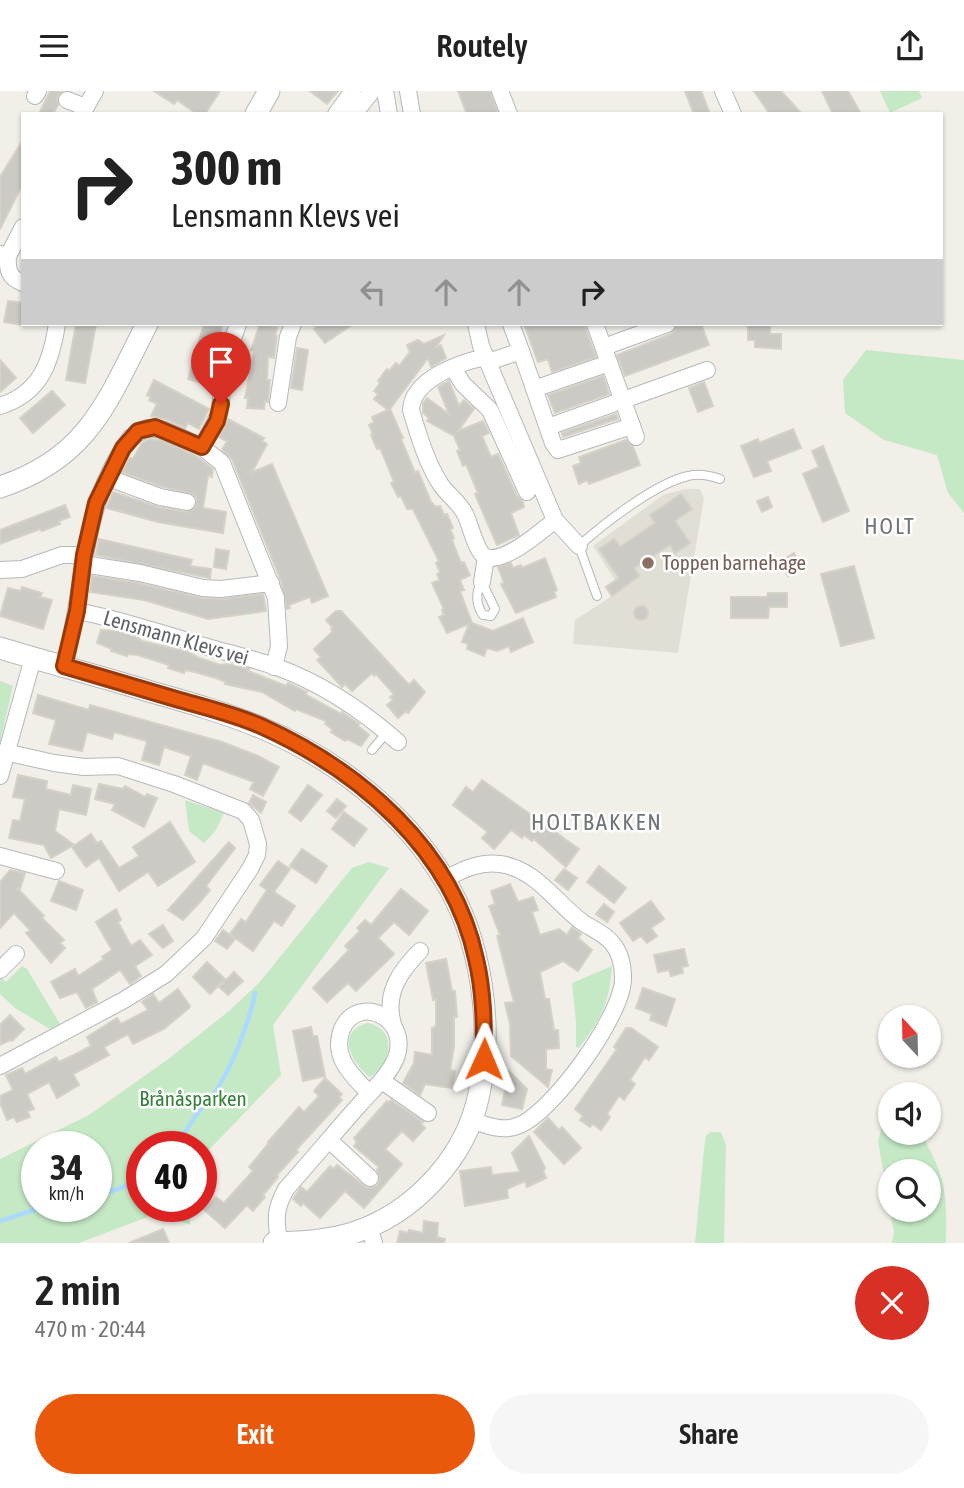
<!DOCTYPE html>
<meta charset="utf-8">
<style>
:root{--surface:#fff;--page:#f6f6f6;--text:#222;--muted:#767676;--accent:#ea580c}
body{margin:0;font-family:"Asap Condensed",sans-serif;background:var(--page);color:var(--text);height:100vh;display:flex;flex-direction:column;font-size:26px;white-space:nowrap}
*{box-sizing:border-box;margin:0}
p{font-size:23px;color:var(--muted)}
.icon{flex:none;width:38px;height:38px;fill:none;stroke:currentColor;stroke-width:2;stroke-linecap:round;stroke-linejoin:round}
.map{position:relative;height:1152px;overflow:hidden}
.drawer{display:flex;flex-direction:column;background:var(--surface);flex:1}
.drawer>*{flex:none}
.top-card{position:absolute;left:21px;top:21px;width:922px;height:214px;border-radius:0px;box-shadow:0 2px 5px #0004;background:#fff;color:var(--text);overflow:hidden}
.needle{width:46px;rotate:338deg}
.tools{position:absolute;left:878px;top:914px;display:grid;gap:14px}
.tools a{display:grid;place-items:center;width:63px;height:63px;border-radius:50%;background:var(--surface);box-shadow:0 2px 5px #0004;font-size:35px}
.speed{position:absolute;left:21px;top:1040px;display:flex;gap:14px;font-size:35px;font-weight:700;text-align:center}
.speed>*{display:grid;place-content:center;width:91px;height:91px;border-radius:50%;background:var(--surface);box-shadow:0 2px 5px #0004;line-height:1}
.speed small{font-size:18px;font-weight:400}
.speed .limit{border:10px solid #d22;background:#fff;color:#111}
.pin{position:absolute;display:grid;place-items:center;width:60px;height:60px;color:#fff;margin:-72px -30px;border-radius:50% 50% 50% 0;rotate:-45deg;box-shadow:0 0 7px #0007}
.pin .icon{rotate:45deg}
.me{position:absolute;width:77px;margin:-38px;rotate:1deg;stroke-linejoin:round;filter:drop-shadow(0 0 5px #0008)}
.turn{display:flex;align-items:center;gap:24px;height:147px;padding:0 35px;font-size:32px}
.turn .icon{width:91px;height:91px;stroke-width:2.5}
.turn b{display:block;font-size:49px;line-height:60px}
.lanes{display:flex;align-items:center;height:66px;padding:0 35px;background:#0003;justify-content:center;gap:35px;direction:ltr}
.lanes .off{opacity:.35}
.round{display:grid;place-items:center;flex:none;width:74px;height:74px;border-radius:37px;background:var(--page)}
.headline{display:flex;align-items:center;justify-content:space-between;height:119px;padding:0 35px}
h1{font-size:42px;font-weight:600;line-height:52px}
.primary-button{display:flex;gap:14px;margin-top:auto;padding:14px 35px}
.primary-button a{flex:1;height:80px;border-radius:42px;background:var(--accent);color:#fff;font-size:28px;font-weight:600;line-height:80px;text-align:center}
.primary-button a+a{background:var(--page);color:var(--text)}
header{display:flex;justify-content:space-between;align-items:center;height:91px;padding:0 35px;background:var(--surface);font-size:32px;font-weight:600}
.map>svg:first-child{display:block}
.education{fill:#e1ded6}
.green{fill:#c5e8c5;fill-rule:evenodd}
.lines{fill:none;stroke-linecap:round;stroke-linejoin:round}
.stream{stroke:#aadaff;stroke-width:4.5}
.building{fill:#cccac5;stroke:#d6d1c6;stroke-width:2}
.service-casing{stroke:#b5b8bc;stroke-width:10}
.minor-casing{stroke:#b5b8bc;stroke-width:18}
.tertiary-casing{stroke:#b5b8bc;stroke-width:23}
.service{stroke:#fff;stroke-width:8}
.minor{stroke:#fff;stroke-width:16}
.tertiary{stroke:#fff;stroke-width:21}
.route-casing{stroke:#983908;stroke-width:18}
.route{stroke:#ea580c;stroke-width:12}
.education-dot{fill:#8d6e63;stroke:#fff;stroke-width:2.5}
.labels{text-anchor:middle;stroke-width:5;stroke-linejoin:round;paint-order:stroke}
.education-label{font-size:21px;fill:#785e54;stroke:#fff;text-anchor:start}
.street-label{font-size:21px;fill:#5f6368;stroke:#fff}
.park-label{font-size:21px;fill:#348238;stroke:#fff}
.neighbourhood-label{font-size:23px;letter-spacing:2px;fill:#70757a;stroke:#fff}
</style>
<header><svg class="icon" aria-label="menu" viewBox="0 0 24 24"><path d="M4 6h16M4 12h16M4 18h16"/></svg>Routely<svg class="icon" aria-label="share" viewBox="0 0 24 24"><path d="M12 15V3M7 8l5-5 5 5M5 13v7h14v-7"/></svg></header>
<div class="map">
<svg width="964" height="1152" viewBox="0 0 964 1152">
<rect width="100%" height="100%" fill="#f1efe8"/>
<polygon class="education" points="685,398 700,398 704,407 678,562 573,553 575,529 612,505 606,496 615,489 593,455 663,404"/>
<g class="green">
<polygon points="880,0 919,0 922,7 890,22"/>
<polygon points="866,259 964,269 964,422 948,402 937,364 884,349 845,322 843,289"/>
<polygon points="0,590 13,595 0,651"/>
<polygon points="185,709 224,722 216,739 204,752 189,740"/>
<path d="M369,771l20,6 -116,157 8,50 -80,83v-12h-59v60h48v19l-32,-12 -79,30h-79v-84l89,-44 78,-55 62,-49 30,-28 93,-115zM96,1055v60h-59v-60z"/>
<polygon points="22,875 27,878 60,933 50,938 15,917 0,903 0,886 6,891"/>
<path d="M612,875c-3,38 -10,52 -33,82l-3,-1v-25l-4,-39z"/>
<path d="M368,932c30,7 24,40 2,54 -19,-14 -35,-46 -2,-54z"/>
<path d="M891,1025v16h29c26,45 27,60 26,111h-54l2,-10 -16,-92 6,-21zM891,1080h38v38h-38z"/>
<polygon points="710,1041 721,1041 726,1054 724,1152 695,1152 704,1058 706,1045"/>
</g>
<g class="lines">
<g class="stream">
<path d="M175,1055c9,-11 16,-24 25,-36 3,-4 8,-7 11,-12 19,-25 38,-74 44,-105"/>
<polyline points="96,1105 121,1097 142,1086"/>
<polyline points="0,1130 46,1115"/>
</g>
</g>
<g class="building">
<polygon points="50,0 62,0 57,6 58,14 53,23 39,23"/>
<polygon points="154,0 220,0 205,23 197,23 177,9 174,13"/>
<polygon points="310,0 338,0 327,13"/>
<polygon points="458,0 490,0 498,23 467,23"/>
<polygon points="685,0 701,0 710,23 694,23"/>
<polygon points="754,0 781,0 802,23 770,23"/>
<polygon points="822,0 848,0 861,23 833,23"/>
<polygon points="23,49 23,92 0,138 0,86"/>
<polygon points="8,210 23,212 23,234 4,231"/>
<polygon points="76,233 96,233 85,292 66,289"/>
<polygon points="204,233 221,233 222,235 205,293 188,288"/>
<polygon points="260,233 277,237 275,245 277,245 274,267 268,266 267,289 270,289 268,311 265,310 264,318 247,317 248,307 245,307 254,260 251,259"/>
<polygon points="321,233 353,233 325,252 314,238"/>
<polygon points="524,233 584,233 596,266 552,281 548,268 538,271"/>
<polygon points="683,233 701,233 709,254 625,285 617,264 671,243 677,235"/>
<polygon points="748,233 770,233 770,243 781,243 781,258 755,256 755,249 748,249"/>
<polygon points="444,244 436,256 441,254 446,267 431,276 428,267 390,318 403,347 401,348 415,382 418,380 431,411 436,416 440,415 444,424 447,423 453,437 450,438 454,447 452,449 461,472 464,471 470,484 460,489 464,499 460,500 472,532 493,540 523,527 533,551 511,561 509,555 497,560 487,557 484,565 467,558 468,553 462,551 469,533 447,542 439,526 444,524 442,519 444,518 432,492 440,489 437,483 440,481 436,472 439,470 413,418 407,418 401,405 398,406 391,392 394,391 384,366 380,357 377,358 371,344 373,343 369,334 374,331 372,326 388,319 374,308 378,303 374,300 380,292 378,290 387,278 389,280 396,272 399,275 410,261 407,254 418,249 424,253"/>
<polygon points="297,257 308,259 302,299 291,297"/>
<polygon points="0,269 16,287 0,301"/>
<polygon points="603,285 609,303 555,322 548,304"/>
<polygon points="154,289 209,318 199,338 188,332 185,337 169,329 151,325 157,313 149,309 151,306 147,304"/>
<polygon points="449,290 459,315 464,309 474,318 458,340 483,330 489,342 482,345 491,366 498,363 517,405 523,411 524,416 511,422 519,444 497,454 475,403 478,402 466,373 463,375 457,360 460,359 454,345 427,330 429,327 423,322 423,312 427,307 449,323 438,296"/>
<polygon points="704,291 713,315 698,321 689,297"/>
<polygon points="52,300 65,314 33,342 20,327"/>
<polygon points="616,323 618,328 563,346 562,342"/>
<polygon points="228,328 264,347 262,350 267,353 252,381 272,373 328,505 312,512 310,506 289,514 290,517 287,518 281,490 232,368 222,359 227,350 219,346"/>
<polygon points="793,338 801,357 767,370 771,380 754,386 741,355 758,348 759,352"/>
<polygon points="149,348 162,349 196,365 213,378 212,386 208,384 203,417 226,421 223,442 158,431 107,417 113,401 158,416 186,421 195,417 197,408 193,403 163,396 122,381 130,367 133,368 141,353"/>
<polygon points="626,349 633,356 640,374 589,393 587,389 579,393 573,375 581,372 579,366"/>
<polygon points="823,355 849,420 823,431 803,383 819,376 812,360"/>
<polygon points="681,403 692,418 675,430 690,452 675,462 670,454 634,477 639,485 612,505 606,496 619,487 599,458 614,448 620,456 655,432 650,424"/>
<polygon points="768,406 772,416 762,421 757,410"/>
<polygon points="65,414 70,426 59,430 60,433 42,440 40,438 0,453 0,439"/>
<polygon points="99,448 192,469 190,475 211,478 210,487 96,464"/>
<polygon points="216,458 229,460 226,478 214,476"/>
<polygon points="794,462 802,476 788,485 780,471"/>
<polygon points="545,467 557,499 554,501 556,506 516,522 501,493 504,492 498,476 511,472 513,477 521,474 522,477"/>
<polygon points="854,475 874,547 841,555 821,483"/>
<polygon points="92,485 138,492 202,507 222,508 263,503 266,520 208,528 144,509 90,501"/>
<polygon points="22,496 42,502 40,506 52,509 43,538 0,525 8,497 21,500"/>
<polygon points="768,502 787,502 787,516 769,516 768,527 731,527 731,506 767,506"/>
<circle cx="641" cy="522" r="7"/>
<polygon points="336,520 341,520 409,594 414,589 425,601 408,622 406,620 398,627 387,614 393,609 390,606 394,603 376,583 374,585 372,582 352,600 345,593 342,596 317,569 321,566 314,558 333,540 331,538 333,537 326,529"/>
<polygon points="101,539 117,540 135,545 142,550 188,561 199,567 220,574 228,573 249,578 248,580 286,595 288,592 307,601 305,603 341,623 342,621 359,633 358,635 369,644 361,655 347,648 345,650 331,641 333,639 325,633 326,630 296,618 295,620 262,601 225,593 226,591 216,587 195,581 185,579 184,582 168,577 169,574 138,564 128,563 127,565 111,560 112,558 97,552"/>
<polygon points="38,604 89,619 90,614 222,651 256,664 279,676 263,705 250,698 254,691 203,672 197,689 185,684 191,665 164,656 159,674 142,669 147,650 114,641 112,648 87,641 82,660 49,653 56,629 33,622"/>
<polygon points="18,684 47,690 46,698 71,704 73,694 91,698 86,724 59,718 55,740 74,754 51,767 44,754 9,747 13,729 20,730 25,708 13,706"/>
<polygon points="482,689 579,758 566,776 534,748 532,750 524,744 522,747 511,739 494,758 482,747 488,741 453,714 466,696 473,701"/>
<polygon points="99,693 123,698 125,695 145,706 147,703 157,707 144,736 112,719 115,713 95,708"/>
<polygon points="308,694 322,704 301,730 289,721"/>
<polygon points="253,704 266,711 261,722 249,712"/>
<polygon points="337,708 346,715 336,727 327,720"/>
<polygon points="344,721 367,738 354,755 332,738"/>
<polygon points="170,731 195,771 158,795 148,781 119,800 99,767 86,776 72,756 91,743 97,752 101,750 119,777 139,765 133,756"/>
<polygon points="229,751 235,757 206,795 210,799 200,811 183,829 168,819"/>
<polygon points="302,758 327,775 316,792 290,775"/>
<polygon points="278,770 290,778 274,801 295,815 282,835 274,830 253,860 230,843 241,828 246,831 267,799 260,794"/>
<polygon points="599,775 626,797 614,812 587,791"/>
<polygon points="564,778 577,787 568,799 555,789"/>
<polygon points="10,779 25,782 20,798 17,797 44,825 42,827 64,849 60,852 65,857 51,872 26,842 30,839 14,822 0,837 0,791"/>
<polygon points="59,790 83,799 76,819 51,810"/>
<polygon points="510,793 518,811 533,806 538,819 532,821 540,844 559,838 567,844 572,836 581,843 578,847 592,859 578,880 563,870 540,881 545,908 549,908 554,939 558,939 559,957 546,958 546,978 552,979 548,996 511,965 510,933 505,912 514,911 497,845 500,844 489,815 495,813 491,800"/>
<polygon points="401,798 428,820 409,844 394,831 378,847 394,863 356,900 348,892 327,911 313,897 349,859 345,855 360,840 357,837 365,829 371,834"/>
<polygon points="651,810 664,828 651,837 657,845 647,852 641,845 633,850 620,832"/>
<polygon points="604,813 614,821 607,831 596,823"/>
<polygon points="116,818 121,829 118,831 131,855 140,849 152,864 135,875 141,885 130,893 120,879 92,898 97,911 86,917 77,901 60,907 51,891 75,878 78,885 104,868 102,866 112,859 96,831"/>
<polygon points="163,834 173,850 163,857 149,843"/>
<polygon points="223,839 235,848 227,858 215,850"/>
<polygon points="684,858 688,875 682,876 683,882 671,885 669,879 658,881 654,864"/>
<polygon points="446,868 452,900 455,900 457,926 454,926 454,956 450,979 455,980 452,997 425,993 420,1004 403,992 414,972 415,961 432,964 432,937 436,935 436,908 433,909 426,872"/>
<polygon points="207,871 225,888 210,903 193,886"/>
<polygon points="234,881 243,890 228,904 219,896"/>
<polygon points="643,897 675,908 666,935 650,929 652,923 636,917"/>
<polygon points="178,898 190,915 189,917 164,938 133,953 128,943 104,956 109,964 73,983 79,994 57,1007 49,991 27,1003 34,1018 27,1020 30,1026 17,1031 14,1026 7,1029 0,1012 0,1005 13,999 6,984 22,977 25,983 56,966 59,971 78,962 91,955 87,946 117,927 121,933 148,919 142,911 153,903 159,912"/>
<polygon points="10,924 24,938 12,950 10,949 0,954 0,934"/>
<polygon points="311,936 313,945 317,945 325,985 303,990 293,940"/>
<polygon points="626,937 631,937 658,956 649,969 645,966 630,989 635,993 624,1009 619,1005 607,1023 610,1026 601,1039 593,1033 590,1036 580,1029 583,1025 575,1018 617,958 614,956"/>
<polygon points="509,980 527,998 522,1018 502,1014"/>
<polygon points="325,987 342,1003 339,1006 342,1009 296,1059 298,1061 277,1084 278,1086 263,1104 265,1106 253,1120 247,1114 225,1137 204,1119 216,1106 224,1112 253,1080 249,1076 269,1052 268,1051 299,1016 304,1021 319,1005 314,1000"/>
<polygon points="391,1009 423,1031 421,1033 425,1037 413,1050 402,1040 385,1058 402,1073 364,1117 345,1100 320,1127 303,1112 301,1115 293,1108 301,1096 307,1101 330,1075 334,1078 337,1074 367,1097 377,1095 380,1089 377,1079 379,1076 354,1055 357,1051 354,1047 387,1010 389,1012"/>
<polygon points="548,1027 559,1039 562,1036 581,1057 564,1073 534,1041"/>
<polygon points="529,1045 545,1077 543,1080 546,1087 527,1096 525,1090 507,1098 508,1107 465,1115 460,1080 491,1076 492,1084 520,1081 512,1062"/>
<polygon points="424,1130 438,1132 437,1146 445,1148 444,1152 397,1152 400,1140 408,1142 409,1139 423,1142"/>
<polygon points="163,1138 169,1152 129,1152"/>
</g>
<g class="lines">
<g class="service-casing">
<g id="service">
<path d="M482,491l13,27 -4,7 -8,-1c-7,-10 -8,-23 -1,-33z"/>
<path d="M597,505l-18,-50c24,-22 77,-63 109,-70 11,-3 21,-1 32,3"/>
<polyline points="372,659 387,641"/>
</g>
</g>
<g class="minor-casing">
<g id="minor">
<polyline points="385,0 389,23"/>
<polyline points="408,0 412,23"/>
<polyline points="500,0 509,23"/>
<polyline points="723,0 733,23"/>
<polyline points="35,5 38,0"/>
<polyline points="67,9 85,16"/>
<polyline points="82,23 95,0"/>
<polyline points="336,23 353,0"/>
<polyline points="354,23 372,0"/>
<path d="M0,163l8,2c-1,14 1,22 15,27"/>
<polyline points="8,165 23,136"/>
<polyline points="476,233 481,255 555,429 579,455"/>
<polyline points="595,233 636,346"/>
<polyline points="604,256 667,233"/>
<polyline points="521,260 553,352 558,359 632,335"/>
<path d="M486,266c-25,5 -74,22 -75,53 7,24 16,54 30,75 7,10 18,17 24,29 5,9 11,39 21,43 17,7 56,-26 69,-37"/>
<polyline points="488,271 521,260 511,233"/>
<polyline points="453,277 463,293 490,319 527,401"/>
<polyline points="534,298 609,272"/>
<polyline points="278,312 288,246 293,233"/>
<path d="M0,315c41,-13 51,-44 57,-82"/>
<polyline points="548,336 707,279"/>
<polyline points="202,356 219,323 227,265 238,233"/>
<polyline points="109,387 160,406 187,411"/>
<polyline points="83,473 140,482 203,497 221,498 271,492"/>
<polyline points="0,479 22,478 62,464 84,464"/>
<polyline points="482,491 486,466"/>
<path d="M77,520c39,7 76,20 114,31 28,9 56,15 83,24 45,16 88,44 124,76"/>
<path d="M64,575c23,-80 14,-156 66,-228l17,-10 18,2 37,17 20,16 54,135 3,48 -5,21"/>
<polyline points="0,685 33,567"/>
<polyline points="0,765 56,780"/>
<path d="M445,788c17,-9 35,-18 55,-15 36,5 55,38 82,58 10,7 22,11 30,21 8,9 11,23 11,35 1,36 -72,137 -106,148 -16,6 -31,-1 -46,-6"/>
<polyline points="0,879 16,863"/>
<path d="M393,933c-9,-30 7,-53 27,-73"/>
<polyline points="0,975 124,909 166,883 204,847 250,778 257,764 258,753 251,729 243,720 174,693 118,675 84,676 54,672 5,661"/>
<polyline points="382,990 428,1022"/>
<polyline points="329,1049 370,1087"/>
<polyline points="369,1136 374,1152"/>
<path d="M279,1152c-3,-24 -5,-32 7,-54 25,-28 49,-57 74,-85 13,-15 28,-27 36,-46 15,-40 -38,-65 -54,-29 -11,28 10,46 27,64"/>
</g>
</g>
<g class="tertiary-casing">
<g id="tertiary">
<polyline points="256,23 269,0"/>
<path d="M0,396c89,-29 108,-87 147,-163"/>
<path d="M0,557c49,15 99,28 148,43 82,23 147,42 215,97 31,25 61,57 81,91 37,59 50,147 35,215 -13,64 -65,119 -126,139 -25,8 -53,9 -79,10"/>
</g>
</g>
<use href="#service" class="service"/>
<use href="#minor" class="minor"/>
<use href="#tertiary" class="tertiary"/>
</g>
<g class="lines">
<g class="route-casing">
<path id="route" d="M221,313l-4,17 -15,26 -47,-20 -17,4 -15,17 -27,55 -12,52 -7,56 -13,55c37,11 74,22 112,33 28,8 58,15 85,27 98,44 192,124 215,233 8,33 8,66 8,100"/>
</g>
<use href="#route" class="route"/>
</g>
<circle class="education-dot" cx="648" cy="472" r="7"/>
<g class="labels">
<g class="education-label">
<text x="662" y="479">Toppen barnehage</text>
</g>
<g class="street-label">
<text transform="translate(176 547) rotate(16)" y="7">Lensmann Klevs vei</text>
</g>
<g class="park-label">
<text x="193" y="1015">Brånåsparken</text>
</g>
<g class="neighbourhood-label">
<text x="890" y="443">HOLT</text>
<text x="597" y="739">HOLTBAKKEN</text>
</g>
</g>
</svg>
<div class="tools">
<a><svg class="needle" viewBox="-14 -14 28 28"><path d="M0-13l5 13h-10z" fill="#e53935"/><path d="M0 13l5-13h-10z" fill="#767676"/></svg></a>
<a><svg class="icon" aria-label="sound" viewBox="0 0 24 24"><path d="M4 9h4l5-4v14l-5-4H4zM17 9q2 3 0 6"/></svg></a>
<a><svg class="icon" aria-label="search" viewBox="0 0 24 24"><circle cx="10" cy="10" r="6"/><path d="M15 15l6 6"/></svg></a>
</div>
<div class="speed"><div>34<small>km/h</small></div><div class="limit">40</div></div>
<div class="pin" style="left:221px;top:313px;background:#d93025"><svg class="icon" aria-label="arrive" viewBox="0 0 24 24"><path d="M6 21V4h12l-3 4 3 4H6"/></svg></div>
<svg class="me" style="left:484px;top:968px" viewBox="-20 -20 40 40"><path d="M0-17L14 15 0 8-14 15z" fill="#ea580c" stroke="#fff" stroke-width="4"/></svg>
<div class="top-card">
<div class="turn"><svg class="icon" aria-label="right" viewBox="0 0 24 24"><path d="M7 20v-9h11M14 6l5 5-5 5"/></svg><div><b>300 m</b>Lensmann Klevs vei</div></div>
<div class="lanes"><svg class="icon off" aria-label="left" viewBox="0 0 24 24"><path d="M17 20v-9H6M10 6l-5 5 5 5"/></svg><svg class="icon off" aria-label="ahead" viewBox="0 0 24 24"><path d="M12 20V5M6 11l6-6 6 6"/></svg><svg class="icon off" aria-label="ahead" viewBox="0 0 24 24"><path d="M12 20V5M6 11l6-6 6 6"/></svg><svg class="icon" aria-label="right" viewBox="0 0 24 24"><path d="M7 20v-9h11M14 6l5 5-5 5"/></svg></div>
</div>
</div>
<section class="drawer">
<div class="headline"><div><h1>2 min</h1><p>470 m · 20:44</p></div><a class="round" style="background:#d93025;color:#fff"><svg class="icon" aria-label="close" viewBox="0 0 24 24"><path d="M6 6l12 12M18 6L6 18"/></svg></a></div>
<div class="primary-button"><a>Exit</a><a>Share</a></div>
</section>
